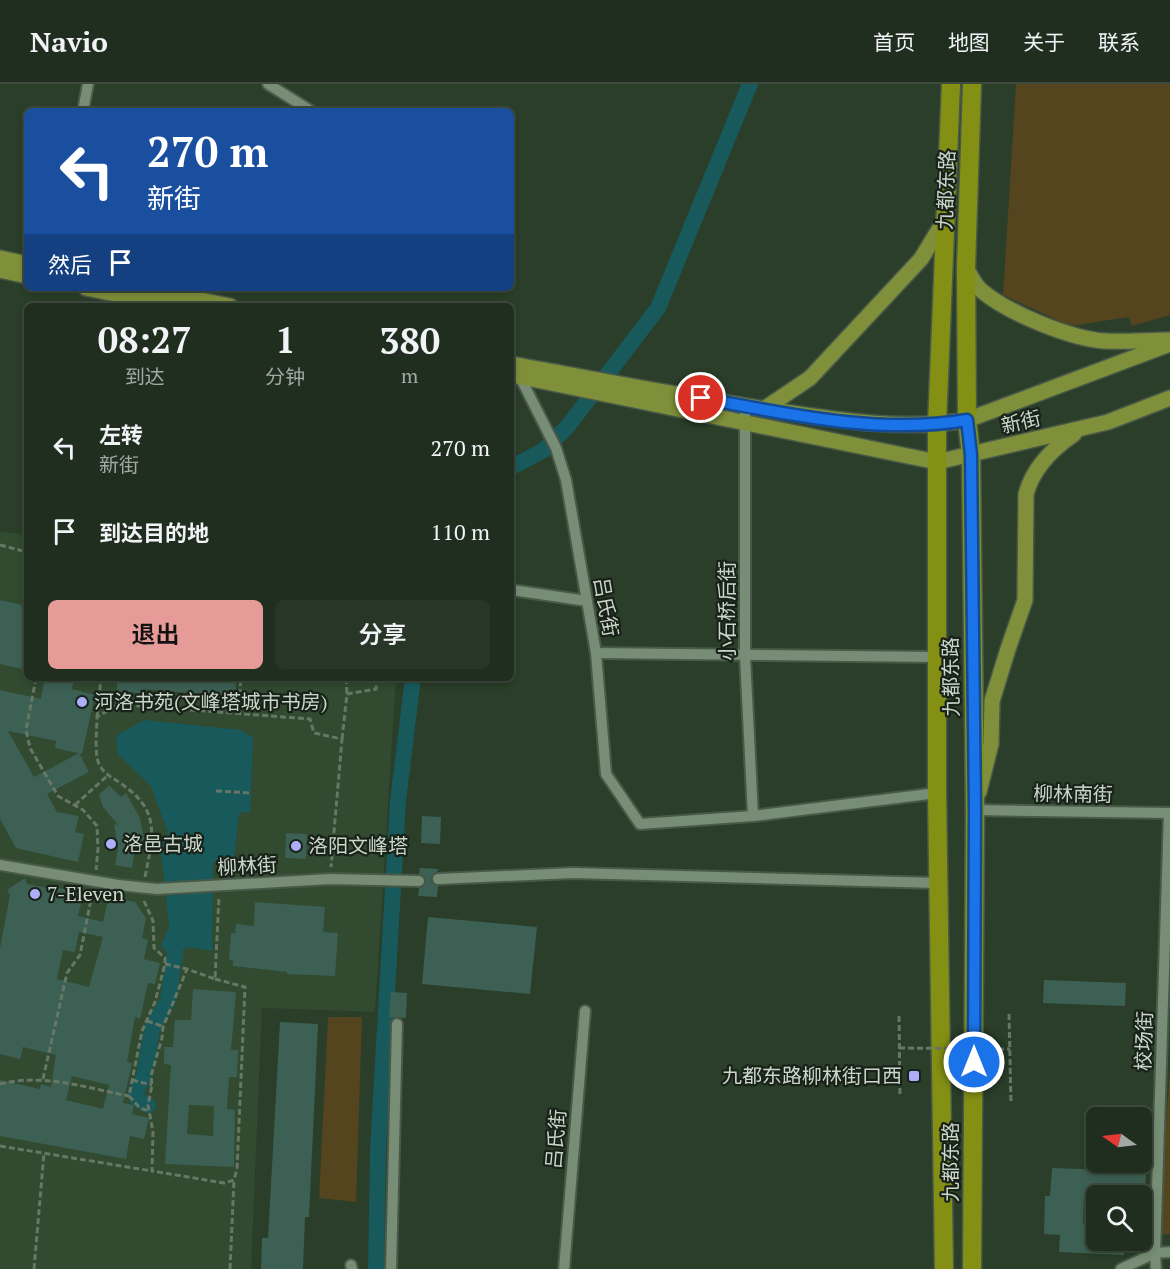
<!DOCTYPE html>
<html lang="zh">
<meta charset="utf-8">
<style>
:root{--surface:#202e1f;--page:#283628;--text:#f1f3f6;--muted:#a2a8a4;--line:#3d4a3d;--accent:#e69b98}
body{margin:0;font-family:"PT Serif","Noto Sans SC",serif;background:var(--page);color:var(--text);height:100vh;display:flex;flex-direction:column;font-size:22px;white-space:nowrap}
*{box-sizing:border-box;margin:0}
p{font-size:20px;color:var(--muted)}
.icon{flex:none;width:33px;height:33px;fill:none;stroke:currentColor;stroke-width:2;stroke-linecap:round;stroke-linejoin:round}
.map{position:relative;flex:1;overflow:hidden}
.panel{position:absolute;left:24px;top:219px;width:490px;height:378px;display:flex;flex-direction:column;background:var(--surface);border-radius:9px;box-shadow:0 3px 9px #0003,0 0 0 2px var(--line)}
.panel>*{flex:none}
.hud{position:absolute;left:24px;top:24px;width:490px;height:183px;border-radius:9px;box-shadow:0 3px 9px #0003,0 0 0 2px var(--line);background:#1a4fa0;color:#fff;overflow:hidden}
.needle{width:39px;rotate:284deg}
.fabs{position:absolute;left:1086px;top:1023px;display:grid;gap:12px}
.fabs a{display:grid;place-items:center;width:66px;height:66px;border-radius:9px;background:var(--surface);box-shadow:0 3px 9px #0003,0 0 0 2px var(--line);font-size:30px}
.pin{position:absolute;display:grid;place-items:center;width:51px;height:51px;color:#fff;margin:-26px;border:3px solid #fff;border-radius:50%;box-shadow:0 2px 6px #0007}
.me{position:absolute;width:66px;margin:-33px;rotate:0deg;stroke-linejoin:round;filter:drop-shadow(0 0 4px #0008)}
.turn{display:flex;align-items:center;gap:21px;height:126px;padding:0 24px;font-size:27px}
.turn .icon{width:78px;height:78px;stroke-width:2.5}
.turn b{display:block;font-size:42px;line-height:51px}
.then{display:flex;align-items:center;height:57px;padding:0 24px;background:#0003;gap:12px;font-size:22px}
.eta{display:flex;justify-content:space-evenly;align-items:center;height:102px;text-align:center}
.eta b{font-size:36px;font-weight:600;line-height:42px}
.action{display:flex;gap:12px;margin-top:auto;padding:12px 24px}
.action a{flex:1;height:69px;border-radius:9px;background:var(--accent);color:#111;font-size:24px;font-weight:600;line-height:69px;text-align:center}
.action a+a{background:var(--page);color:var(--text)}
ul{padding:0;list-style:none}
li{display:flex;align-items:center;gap:18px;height:84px;padding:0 24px}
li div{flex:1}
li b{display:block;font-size:22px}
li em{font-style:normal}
header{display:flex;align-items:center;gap:36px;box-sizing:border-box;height:84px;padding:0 30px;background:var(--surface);border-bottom:2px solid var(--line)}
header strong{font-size:28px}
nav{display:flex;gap:33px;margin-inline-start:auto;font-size:21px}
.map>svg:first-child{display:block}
.built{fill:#314a30}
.green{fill:#54451e}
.water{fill:#18595c}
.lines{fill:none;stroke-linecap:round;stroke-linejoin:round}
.canal{stroke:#18595c;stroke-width:16}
.building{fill:#3d6054;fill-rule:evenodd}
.minor-casing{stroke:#485948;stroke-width:14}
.major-casing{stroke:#485948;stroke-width:18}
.highway-casing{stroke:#485948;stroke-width:21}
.path{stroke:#667765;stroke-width:3;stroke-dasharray:6 3;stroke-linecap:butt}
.minor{stroke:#778d75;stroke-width:10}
.major{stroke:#7f8f3a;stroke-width:15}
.highway{stroke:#849013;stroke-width:18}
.path-bridge{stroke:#667765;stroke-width:3;stroke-dasharray:6 3;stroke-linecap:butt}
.route-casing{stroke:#114b97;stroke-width:15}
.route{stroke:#1a73e8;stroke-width:10}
.poi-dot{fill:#afaefa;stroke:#192218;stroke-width:2}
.labels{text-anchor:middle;stroke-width:4.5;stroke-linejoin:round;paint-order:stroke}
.street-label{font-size:20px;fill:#cad6c9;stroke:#192218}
.poi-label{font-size:20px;fill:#cad6c9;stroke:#192218;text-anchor:start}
</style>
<header>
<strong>Navio</strong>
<nav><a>首页</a><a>地图</a><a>关于</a><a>联系</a></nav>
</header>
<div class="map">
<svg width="1170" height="1185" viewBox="0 0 1170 1185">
<rect width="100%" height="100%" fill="#2a3e29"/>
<polygon class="built" points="0,447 27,451 27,594 396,594 375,928 262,924 251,1185 0,1185"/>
<g class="green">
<polygon points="1016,0 1170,0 1170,231 1132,242 1129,233 1070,242 1003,211"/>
<polygon points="328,933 362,933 356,1118 319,1114"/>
<polygon points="1170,985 1170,1150 1158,1151"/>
</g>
<polygon class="water" points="144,636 241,646 253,654 250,728 239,729 234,775 213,778 212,867 190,863 169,870 161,862 169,842 163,783 159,760 168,749 151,702 118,670 116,652"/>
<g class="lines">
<g class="canal">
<polyline points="512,383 544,366 568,342 658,224 750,0"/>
<polyline points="148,1021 141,1018 137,1014 136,1008 144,992 152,945 168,916 175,868"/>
<polyline points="376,1185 378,1066 398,717 413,594"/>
</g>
</g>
<g class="building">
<polygon points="0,516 27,522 27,586 0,580"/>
<polygon points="45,594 74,594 72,605 95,611 82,670 55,664 56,657 8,647 34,693 79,669 89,688 47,710 57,728 79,732 75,748 84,750 78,778 16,764 0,735 0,606 41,615"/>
<polygon points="117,594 236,594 235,612 141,605 140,609 117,608"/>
<polygon points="109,701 121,713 126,709 140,734 144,756 136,758 132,784 115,781 118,764 114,740 118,741 103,723 99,711"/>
<polygon points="422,732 441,733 440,760 421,759"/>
<polygon points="286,749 307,750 306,775 285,774"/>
<polygon points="420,784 439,785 431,795 432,799 438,802 437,813 418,812 419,804 423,803 426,798 425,793 419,790"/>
<path d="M25,794l2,6 26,5 1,-3 29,9 -5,21 25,6 5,-22 8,2 1,-4 18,4 11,16 -4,20 6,2 -4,19 16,4 -5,21 -7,-1 -8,36 -5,-2 -8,45 5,1 -9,40 11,2 -2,9 17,4 -5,21 -14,-3 -4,23 -126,-23v-56l40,9 1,-5 10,3 5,-32 -33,-8 -3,12 -20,-5v-106l10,-53 -3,-5zM79,848l24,5 -14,50 -32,-8 6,-29 12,2zM72,992l37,9 -6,24 -37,-9z"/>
<polygon points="255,818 325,823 323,848 338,849 335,892 287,890 287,888 233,882 233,876 229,876 231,849 235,849 236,840 254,842"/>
<polygon points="428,833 537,843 530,910 422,900"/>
<polygon points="1044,896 1126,899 1125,922 1043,919"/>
<path d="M193,905l43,3 -5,58h7l-1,27h-8l-2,32 8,1 -1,57 -69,-3 6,-99 -7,-1v-17h9l2,-27h16zM189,1021l25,1 -1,30 -26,-2z"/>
<polygon points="391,908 407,909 406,934 389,933"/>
<polygon points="280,938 318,940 309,1133 305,1133 303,1185 261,1185 262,1154 268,1154"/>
<polygon points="1052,1084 1146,1087 1145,1112 1084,1112 1083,1140 1091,1140 1090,1148 1096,1148 1096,1156 1124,1156 1124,1171 1059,1168 1060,1151 1044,1150 1045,1112 1050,1112"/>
</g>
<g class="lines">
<g class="minor-casing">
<g id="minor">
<polyline points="268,0 311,27"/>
<polyline points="83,27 88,0"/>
<polyline points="518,289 556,364 566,396 596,569 606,690 640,740 753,732 937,709"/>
<polyline points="745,322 745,572 753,732"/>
<polyline points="512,506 587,517"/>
<polyline points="596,569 936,573"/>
<polyline points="975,726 1170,729"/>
<polyline points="0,781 118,801 157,805 330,795 419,797"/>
<polyline points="438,795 573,789 938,799"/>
<polyline points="351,1181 352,1185"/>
<polyline points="391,1185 397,940"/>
<polyline points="564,1185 585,927"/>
<polyline points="1121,1185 1155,1169 1170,1168"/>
<polyline points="1156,1185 1155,1169 1169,729"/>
</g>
</g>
<g class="major-casing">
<g id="major">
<polyline points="0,174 27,180"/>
<path d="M966,184c5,8 9,18 16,23 26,22 89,48 123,50 21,1 44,-1 65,-1"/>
<polyline points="0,186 27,192"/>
<polyline points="86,204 174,222"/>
<polyline points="142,204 230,222"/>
<path d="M512,280c86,16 173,33 260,46 65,10 129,21 195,10l203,-76"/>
<polyline points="512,291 937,378 1108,338 1170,314"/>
<polyline points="764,325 810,294 921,175 946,134"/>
<path d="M979,708l12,-48 1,-43 16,-52 17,-49 1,-106c7,-26 26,-45 48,-60"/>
</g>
</g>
<g class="highway-casing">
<g id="highway">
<polyline points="972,0 966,184 967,336 971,371 975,726 972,1185"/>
<polyline points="944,1185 937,709 937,341 951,0"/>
</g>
</g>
<g class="path">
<polyline points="0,461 27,468"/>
<polyline points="36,594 26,646 30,664 58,712 83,726 97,742 98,765 96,786"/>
<polyline points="346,594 347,610"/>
<polyline points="238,629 241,594"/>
<polyline points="97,633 101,594"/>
<polyline points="342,655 347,610 376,605 377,594"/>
<polyline points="216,707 251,709"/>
<polyline points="75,721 107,692"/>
<path d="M145,793c8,-41 16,-65 -22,-92 -9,-7 -19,-10 -24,-21 -5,-10 -2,-36 -2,-47l17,-10 12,-2 184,14 4,14 28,6 -11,128"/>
<polyline points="144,817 153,837 154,864 165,874 165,880 155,918 142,947 129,1012 140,1024 149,1027"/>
<polyline points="165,880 187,885"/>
<polyline points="215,895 245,903 237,1085 234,1096 224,1099 152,1087 153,1048 148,1021 152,1001 151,992 162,954 163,943 187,885 215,895 219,812"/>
<polyline points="1009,930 1011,1020"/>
<polyline points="899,932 900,1012"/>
<polyline points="147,937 162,942"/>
<polyline points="43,995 67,889 80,871 92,810"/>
<polyline points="132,996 152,1001"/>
<path d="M0,1000c43,-11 87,4 129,12"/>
<polyline points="0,1062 152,1087"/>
<polyline points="34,1185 44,1069"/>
<polyline points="230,1185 234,1096"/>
</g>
<use href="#minor" class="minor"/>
<use href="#major" class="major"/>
<use href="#highway" class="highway"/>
<polyline class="path-bridge" points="899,964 1010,965"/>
</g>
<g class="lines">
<g class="route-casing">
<path id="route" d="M701,314c87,16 178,37 266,22l4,35 4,355 -1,252"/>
</g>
<use href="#route" class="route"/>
</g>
<g class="poi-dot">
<circle cx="82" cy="618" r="6"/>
<circle cx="111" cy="760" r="6"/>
<circle cx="296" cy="762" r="6"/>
<circle cx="35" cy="810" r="6"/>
<rect x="908" y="986" width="12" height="12" rx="3"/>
</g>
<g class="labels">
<g class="street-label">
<text transform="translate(946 106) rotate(-88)" y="7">九都东路</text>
<text transform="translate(1021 338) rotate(-13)" y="7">新街</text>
<text transform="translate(606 523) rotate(80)" y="7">吕氏街</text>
<text transform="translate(727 527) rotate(-90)" y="7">小石桥后街</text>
<text transform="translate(951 593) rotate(-91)" y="7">九都东路</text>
<text transform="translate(1073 710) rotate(1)" y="7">柳林南街</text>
<text transform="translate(247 782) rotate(-3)" y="7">柳林街</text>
<text transform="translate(1144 957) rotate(-88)" y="7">校场街</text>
<text transform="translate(556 1055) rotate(-85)" y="7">吕氏街</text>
<text transform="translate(951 1078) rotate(-90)" y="7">九都东路</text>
</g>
<g class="poi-label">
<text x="94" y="625">河洛书苑(文峰塔城市书房)</text>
<text x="123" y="767">洛邑古城</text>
<text x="308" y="769">洛阳文峰塔</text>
<text x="47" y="817">7-Eleven</text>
<text x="902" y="999" text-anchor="end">九都东路柳林街口西</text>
</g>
</g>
</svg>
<div class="fabs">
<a><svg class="needle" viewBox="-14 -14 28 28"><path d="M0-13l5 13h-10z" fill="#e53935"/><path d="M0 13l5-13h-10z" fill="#a2a8a4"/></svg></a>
<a><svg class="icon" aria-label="search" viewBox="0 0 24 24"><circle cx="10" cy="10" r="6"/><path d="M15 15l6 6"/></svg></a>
</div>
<div class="pin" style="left:701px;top:314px;background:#d93025"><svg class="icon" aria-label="arrive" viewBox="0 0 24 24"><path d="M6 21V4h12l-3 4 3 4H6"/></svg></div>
<svg class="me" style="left:974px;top:978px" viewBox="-20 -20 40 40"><circle r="17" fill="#1a73e8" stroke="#fff" stroke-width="3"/><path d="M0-11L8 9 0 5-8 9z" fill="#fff"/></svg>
<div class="hud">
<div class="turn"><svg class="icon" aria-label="left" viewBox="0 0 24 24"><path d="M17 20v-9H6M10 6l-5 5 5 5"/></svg><div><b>270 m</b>新街</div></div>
<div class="then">然后<svg class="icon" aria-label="arrive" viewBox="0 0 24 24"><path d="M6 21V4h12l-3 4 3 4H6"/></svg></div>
</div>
<section class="panel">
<div class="eta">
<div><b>08:27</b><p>到达</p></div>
<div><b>1</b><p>分钟</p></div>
<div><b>380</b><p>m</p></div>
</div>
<ul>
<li><svg class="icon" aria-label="left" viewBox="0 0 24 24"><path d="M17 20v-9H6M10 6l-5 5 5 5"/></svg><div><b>左转</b><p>新街</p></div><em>270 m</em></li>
<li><svg class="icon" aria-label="arrive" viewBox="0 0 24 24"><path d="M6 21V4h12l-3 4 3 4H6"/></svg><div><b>到达目的地</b></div><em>110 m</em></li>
</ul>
<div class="action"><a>退出</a><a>分享</a></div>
</section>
</div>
